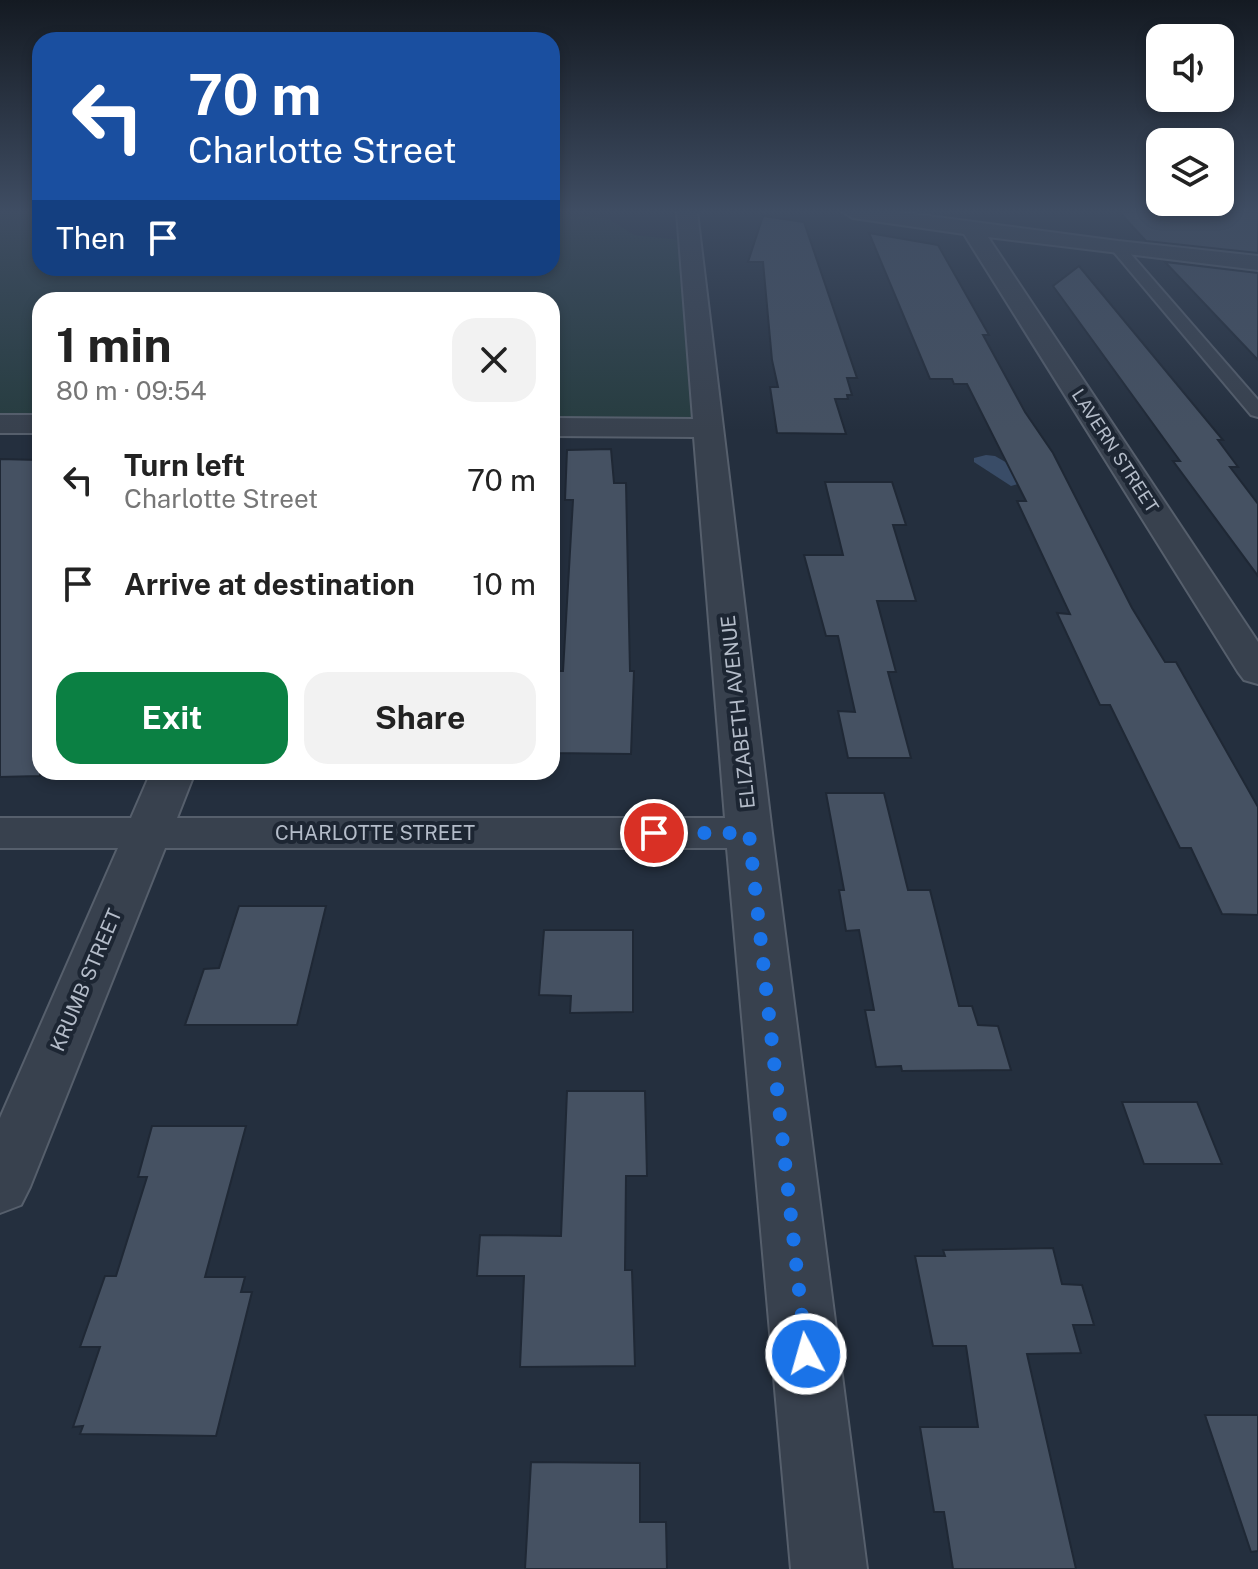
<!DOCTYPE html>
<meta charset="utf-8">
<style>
:root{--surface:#fff;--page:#f2f2f2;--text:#222;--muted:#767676;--accent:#0b8043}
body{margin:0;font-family:"Public Sans",sans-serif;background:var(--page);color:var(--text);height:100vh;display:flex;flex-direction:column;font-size:30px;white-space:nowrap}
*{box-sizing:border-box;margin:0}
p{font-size:26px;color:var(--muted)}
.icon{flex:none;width:44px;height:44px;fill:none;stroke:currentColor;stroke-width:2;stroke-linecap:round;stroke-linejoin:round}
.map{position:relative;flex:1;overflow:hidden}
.panel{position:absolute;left:32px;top:292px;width:528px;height:488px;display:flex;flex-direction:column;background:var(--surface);border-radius:24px;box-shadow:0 4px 12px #0003}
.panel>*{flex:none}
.hud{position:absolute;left:32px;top:32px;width:528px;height:244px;border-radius:24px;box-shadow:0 4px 12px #0003;background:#1a4fa0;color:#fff;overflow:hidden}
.fabs{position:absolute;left:1146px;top:24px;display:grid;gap:16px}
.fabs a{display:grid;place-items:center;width:88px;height:88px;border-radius:16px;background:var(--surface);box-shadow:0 4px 12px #0003;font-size:40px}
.pin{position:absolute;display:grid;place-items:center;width:68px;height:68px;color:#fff;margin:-34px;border:4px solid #fff;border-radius:50%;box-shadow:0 2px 8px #0007}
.me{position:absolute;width:88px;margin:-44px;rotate:354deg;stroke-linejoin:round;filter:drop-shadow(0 0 6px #0008)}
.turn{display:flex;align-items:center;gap:28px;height:168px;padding:0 24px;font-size:36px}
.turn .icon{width:104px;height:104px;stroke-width:2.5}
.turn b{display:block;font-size:56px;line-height:68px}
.then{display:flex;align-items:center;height:76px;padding:0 24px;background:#0003;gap:16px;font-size:30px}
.round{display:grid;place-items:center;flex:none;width:84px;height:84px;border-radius:24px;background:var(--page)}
.summary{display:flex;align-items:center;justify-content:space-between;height:136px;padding:0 24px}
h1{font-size:48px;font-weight:700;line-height:60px}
.cta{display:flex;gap:16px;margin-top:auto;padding:16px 24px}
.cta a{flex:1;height:92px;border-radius:24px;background:var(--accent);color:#fff;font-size:32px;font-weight:700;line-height:92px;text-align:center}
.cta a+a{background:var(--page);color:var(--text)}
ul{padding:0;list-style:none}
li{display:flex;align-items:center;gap:24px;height:104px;padding:0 24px}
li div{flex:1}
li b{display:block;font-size:30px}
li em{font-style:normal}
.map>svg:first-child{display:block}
.green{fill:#263c3f}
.water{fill:#394c67}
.building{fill:#455162;stroke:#1f2835;stroke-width:2}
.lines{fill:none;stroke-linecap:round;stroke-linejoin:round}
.lane-casing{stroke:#565f6c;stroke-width:4}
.street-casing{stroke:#565f6c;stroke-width:4}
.lane{fill:#38414e;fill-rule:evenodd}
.street{fill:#38414e;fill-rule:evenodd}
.route{stroke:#1a73e8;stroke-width:14;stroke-dasharray:0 25.2}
.labels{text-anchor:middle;stroke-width:8;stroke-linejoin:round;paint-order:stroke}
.far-street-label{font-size:18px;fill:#b4bcc9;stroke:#1d2633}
.street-label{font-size:20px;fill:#b4bcc9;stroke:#1d2633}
</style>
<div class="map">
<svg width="1258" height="1569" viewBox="0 0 1258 1569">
<rect width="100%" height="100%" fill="#242f3e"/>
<polygon class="green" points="0,212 40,212 40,268 552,268 552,213 609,219 634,235 690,241 710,428 552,427 552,300 40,300 40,424 0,424"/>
<polygon class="water" points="986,455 995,456 1035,479 1011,486 974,462 974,458"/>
<g class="building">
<polygon points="1119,212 1258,212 1258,253 1146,241"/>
<polygon points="763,216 804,222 857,378 847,378 852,395 847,395 848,399 835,399 846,434 777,433 770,387 778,387 772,360 763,262 748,262"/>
<polygon points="869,233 938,245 989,335 983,335 1025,412 1053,453 1132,608 1165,662 1176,662 1258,807 1258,915 1222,914 1191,848 1180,848 1110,705 1100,705 1057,613 1070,614 1017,501 1026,501 967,384 954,384 952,379 930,379"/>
<polygon points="1165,262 1258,273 1258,360"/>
<polygon points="1079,266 1223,440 1218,440 1238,467 1230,467 1258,504 1258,576 1173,461 1180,461 1053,286"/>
<polygon points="611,449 614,483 626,483 630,671 634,671 631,754 552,753 552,671 563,671 573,500 565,500 567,450"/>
<polygon points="0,459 40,460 40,776 0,777"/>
<polygon points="825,482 892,482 906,525 893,525 916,601 877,601 896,672 888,672 911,758 848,758 838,711 855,712 838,636 826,636 804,555 843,555"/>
<polygon points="826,793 884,793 908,890 930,890 959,1006 972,1006 978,1025 998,1026 1011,1070 902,1071 901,1066 876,1067 865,1010 874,1010 859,930 846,931 839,890 844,890"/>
<polygon points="239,906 326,906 297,1025 185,1025 204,969 219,968"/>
<polygon points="544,930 633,930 633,1012 570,1013 571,996 539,995"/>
<polygon points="567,1091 645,1091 647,1176 626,1176 625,1270 632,1270 635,1366 520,1367 524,1276 477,1276 480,1235 561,1236"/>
<polygon points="1122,1102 1197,1102 1222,1164 1144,1164"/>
<polygon points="152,1126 246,1126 205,1277 245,1277 241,1292 252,1292 216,1436 80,1434 83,1426 73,1427 100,1347 80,1347 105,1276 116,1276 147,1177 138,1177"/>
<polygon points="1053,1248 1062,1284 1082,1285 1094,1325 1073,1325 1081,1353 1027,1354 1076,1569 953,1569 944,1512 934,1512 920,1427 978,1427 966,1346 933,1346 915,1256 945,1256 943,1250"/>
<polygon points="1205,1415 1258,1415 1258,1551 1251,1552"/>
<polygon points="531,1462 640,1463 640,1522 666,1522 667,1569 525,1569"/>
</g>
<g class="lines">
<g class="lane-casing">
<polygon id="lane" points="1118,244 1123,245 1258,400 1258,417 1251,415 1113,251 1113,245"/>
</g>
<g class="street-casing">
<g id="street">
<polygon points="677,212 697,212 772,833 867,1569 791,1569 727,848 165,848 30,1187 21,1205 0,1213 0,1118 118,848 0,848 0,818 131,818 151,772 195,772 177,818 725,818 694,437 552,436 552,418 693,419"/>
<polygon points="843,212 898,212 1118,241 1258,256 1258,270 988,237 1258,642 1258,684 1244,680 1238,672 964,234 853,218"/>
<rect x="0" y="415" width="40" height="18"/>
</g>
</g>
<use href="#lane" class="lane"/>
<use href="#street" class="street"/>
</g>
<linearGradient id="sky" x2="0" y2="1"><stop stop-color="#141a22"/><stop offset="0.49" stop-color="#3f4d63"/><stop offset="1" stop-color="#3f4d63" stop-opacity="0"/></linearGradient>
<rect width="1258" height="431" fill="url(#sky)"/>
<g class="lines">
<polyline class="route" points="654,833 749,833 806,1354"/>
</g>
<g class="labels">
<g class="far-street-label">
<text transform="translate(1115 451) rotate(57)" y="6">LAVERN STREET</text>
</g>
<g class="street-label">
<text transform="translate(738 712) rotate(-96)" y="7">ELIZABETH AVENUE</text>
<text x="375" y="840">CHARLOTTE STREET</text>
<text transform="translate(86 980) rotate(-67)" y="7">KRUMB STREET</text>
</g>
</g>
</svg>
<div class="fabs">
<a><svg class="icon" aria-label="sound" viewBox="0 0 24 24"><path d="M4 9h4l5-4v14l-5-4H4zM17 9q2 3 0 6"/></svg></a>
<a><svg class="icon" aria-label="layers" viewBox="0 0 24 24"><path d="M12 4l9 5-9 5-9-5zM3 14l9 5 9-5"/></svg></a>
</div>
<div class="pin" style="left:654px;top:833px;background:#d93025"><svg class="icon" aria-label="arrive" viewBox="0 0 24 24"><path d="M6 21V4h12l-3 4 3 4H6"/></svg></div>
<svg class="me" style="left:806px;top:1354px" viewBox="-20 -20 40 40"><circle r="17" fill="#1a73e8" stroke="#fff" stroke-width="3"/><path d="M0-11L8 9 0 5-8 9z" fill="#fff"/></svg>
<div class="hud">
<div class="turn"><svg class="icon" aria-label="left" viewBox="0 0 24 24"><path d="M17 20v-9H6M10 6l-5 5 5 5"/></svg><div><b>70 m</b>Charlotte Street</div></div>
<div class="then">Then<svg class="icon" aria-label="arrive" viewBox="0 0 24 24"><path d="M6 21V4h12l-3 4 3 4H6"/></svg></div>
</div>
<section class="panel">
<div class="summary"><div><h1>1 min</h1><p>80 m · 09:54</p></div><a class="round"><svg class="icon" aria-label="close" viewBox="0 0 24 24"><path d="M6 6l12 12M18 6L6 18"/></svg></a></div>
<ul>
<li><svg class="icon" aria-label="left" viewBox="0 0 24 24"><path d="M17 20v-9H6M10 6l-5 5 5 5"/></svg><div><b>Turn left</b><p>Charlotte Street</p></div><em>70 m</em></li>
<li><svg class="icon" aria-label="arrive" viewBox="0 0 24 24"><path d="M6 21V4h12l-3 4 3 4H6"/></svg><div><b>Arrive at destination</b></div><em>10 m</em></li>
</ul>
<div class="cta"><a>Exit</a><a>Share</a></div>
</section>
</div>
